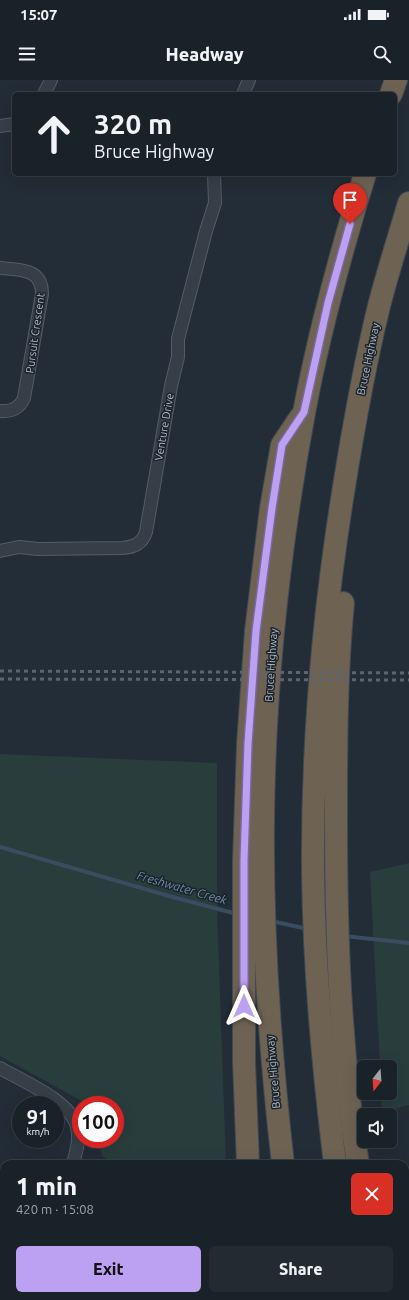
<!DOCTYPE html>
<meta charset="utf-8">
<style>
:root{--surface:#1a2229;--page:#232a31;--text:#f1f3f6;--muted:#9fa4a8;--line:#383f46;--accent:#bca0f2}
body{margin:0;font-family:Ubuntu,sans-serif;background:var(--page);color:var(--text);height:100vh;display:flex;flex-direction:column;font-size:15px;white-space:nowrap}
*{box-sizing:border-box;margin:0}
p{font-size:13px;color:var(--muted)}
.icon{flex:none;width:22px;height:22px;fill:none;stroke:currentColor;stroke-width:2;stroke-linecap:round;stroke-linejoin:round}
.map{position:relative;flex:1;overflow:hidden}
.side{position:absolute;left:0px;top:1080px;width:409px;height:140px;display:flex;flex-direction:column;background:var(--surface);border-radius:12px 12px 0 0;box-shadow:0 4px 16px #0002,0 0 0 1px var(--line)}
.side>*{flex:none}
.banner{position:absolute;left:12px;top:12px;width:385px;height:84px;border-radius:6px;box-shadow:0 4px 16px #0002,0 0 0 1px var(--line);background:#1a2229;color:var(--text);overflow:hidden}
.needle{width:26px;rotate:197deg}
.buttons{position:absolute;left:357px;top:980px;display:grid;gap:8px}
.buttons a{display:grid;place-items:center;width:40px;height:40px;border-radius:6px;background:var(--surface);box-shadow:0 4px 16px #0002,0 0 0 1px var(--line);font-size:20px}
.speed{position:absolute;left:12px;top:1016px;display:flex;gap:8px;font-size:20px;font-weight:700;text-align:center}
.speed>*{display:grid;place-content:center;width:52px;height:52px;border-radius:50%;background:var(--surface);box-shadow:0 4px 16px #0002,0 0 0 1px var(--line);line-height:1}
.speed small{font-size:10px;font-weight:400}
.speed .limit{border:6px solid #d22;background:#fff;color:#111}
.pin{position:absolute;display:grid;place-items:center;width:34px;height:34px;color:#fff;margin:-41px -17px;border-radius:50% 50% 50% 0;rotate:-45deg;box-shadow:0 0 4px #0007}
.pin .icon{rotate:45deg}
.me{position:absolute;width:44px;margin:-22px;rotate:0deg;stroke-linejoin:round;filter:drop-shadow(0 0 3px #0008)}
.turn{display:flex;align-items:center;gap:14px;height:84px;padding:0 16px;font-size:18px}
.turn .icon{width:52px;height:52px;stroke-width:2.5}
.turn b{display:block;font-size:28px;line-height:34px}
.round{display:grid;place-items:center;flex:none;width:42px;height:42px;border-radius:6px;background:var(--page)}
.summary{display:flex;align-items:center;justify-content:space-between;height:68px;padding:0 16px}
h1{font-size:24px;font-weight:800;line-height:30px}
.action{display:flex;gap:8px;margin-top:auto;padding:8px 16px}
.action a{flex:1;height:46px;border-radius:6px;background:var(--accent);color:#111;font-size:16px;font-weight:800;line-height:46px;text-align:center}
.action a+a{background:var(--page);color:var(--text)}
.status{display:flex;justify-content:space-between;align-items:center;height:28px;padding:0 20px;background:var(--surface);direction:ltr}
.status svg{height:11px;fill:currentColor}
header{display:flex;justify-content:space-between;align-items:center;height:52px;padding:0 16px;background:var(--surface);font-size:18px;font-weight:800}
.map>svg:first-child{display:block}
.green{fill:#283d3c}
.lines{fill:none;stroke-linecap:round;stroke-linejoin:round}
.stream{stroke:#394c60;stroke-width:4}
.minor-casing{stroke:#545c66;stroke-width:14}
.motorway-casing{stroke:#414953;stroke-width:24}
.minor{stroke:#363e48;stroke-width:12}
.motorway{stroke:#6e6253;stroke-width:22}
.rail{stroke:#5a6571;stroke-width:3;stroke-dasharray:4 4;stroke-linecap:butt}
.route-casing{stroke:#7a689d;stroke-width:10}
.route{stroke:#bca0f2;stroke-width:7}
.labels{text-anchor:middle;stroke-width:3;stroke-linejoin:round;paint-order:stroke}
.street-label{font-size:11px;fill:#b1b9c4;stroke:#1b242d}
.water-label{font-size:12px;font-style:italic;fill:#738ca6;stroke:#1b242d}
</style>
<div class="status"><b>15:07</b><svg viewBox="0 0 49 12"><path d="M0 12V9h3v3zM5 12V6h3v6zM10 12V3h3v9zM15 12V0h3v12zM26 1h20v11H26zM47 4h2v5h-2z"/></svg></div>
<header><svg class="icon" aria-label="menu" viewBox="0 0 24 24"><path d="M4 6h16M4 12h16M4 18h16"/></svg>Headway<svg class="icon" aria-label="search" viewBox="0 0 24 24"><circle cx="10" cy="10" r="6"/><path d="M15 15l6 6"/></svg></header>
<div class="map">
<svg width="409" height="1220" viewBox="0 0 409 1220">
<rect width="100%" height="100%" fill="#232d37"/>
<g class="green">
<polygon points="0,674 217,683 217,830 226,1084 119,1084 103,1077 96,1059 115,1059 115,1025 82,1025 80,1020 0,976"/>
<polygon points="409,783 409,1025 382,1032 381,1013 390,1013 390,987 380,987 370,792"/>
<rect x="118" y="1216" width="113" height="4"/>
</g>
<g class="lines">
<g class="stream">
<polyline points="0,767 169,816 237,834"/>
<polyline points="271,841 308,849"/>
<polyline points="344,856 409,863"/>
</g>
<g class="minor-casing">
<g id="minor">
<polyline points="44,14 51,0"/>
<polyline points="243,14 249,0"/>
<polyline points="0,46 14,44"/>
<path d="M0,188c20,2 42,0 42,26l-18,104c-4,10 -13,14 -24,13"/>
<path d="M0,471l19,-4 19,2 84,-1c12,-1 20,-4 24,-16l25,-146 7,-29v-18l28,-108 9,-28 -1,-29"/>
<path d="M0,988c22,13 71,33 77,59 3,13 -1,25 -4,37"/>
<polyline points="0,1148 4,1149"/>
<polyline points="29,1220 31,1216"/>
</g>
</g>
<g class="motorway-casing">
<g id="motorway">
<polyline points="391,14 396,0"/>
<path d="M343,523c-7,72 -7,145 -7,217 0,115 4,231 22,344"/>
<polyline points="248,1084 244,982 244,780 248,664 256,551 271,428 282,365 300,338"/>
<path d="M283,1084c-13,-113 -21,-227 -20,-341 1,-137 16,-275 41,-410 15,-81 37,-161 61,-239"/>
<path d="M335,1084c-12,-97 -21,-194 -22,-292 -1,-127 10,-254 30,-379 10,-63 21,-126 36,-187 9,-35 20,-69 30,-103"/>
<polyline points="405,1148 409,1153"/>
<polyline points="259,1216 259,1220"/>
<polyline points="304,1216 304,1220"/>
<polyline points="358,1216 359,1220"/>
<polyline points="379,1216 380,1220"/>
</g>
</g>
<use href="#minor" class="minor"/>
<use href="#motorway" class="motorway"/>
<g class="rail">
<polyline points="0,591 409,593"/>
<polyline points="0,599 409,600"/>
</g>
</g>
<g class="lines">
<g class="route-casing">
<polyline id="route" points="244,926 244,780 248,664 256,551 272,428 282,365 304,332 328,223 350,144"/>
</g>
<use href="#route" class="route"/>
</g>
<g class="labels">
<g class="street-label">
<text transform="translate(35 253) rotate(-82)" y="4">Pursuit Crescent</text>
<text transform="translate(368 279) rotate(-78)" y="4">Bruce Highway</text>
<text transform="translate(164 347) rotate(-80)" y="4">Venture Drive</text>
<text transform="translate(271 585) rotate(-86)" y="4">Bruce Highway</text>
<text transform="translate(273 992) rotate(-95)" y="4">Bruce Highway</text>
</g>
<g class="water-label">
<text transform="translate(182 808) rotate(16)" y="4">Freshwater Creek</text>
</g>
</g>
</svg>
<div class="buttons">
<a><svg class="needle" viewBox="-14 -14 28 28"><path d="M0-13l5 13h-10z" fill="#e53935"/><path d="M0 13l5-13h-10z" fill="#9fa4a8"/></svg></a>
<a><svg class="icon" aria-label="sound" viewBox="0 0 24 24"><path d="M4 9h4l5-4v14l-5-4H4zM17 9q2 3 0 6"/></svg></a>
</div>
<div class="speed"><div>91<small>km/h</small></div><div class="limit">100</div></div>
<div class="pin" style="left:350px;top:144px;background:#d93025"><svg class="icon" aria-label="arrive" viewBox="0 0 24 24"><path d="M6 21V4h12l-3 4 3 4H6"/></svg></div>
<svg class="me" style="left:244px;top:926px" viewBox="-20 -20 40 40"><path d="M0-17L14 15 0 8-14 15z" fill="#bca0f2" stroke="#fff" stroke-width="4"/></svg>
<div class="banner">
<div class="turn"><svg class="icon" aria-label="ahead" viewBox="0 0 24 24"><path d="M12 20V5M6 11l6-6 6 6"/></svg><div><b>320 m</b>Bruce Highway</div></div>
</div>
<section class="side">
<div class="summary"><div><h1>1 min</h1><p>420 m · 15:08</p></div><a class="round" style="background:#d93025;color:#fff"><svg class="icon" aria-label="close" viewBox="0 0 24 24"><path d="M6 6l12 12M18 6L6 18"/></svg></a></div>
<div class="action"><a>Exit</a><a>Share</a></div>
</section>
</div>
